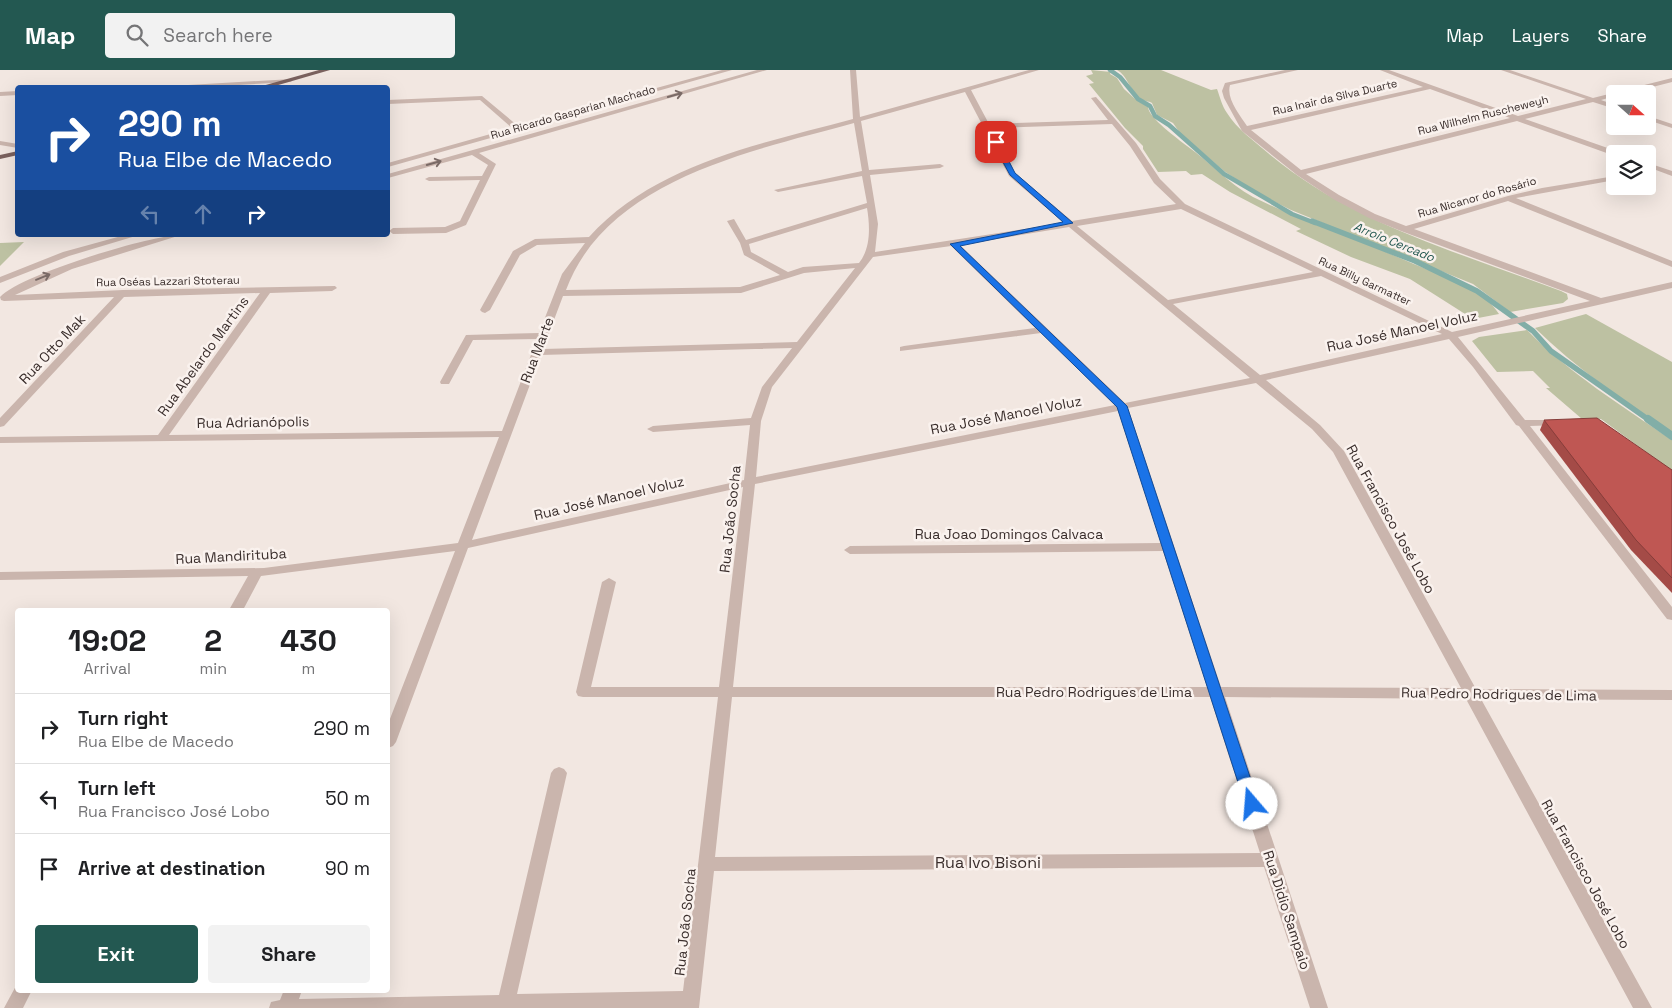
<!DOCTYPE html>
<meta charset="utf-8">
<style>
:root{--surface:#fff;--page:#f2f2f2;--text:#202124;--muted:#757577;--line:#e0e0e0;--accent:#235851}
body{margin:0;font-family:"Space Grotesk",sans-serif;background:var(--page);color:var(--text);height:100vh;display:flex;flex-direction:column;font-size:19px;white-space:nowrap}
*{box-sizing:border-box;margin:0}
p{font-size:16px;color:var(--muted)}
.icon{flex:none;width:28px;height:28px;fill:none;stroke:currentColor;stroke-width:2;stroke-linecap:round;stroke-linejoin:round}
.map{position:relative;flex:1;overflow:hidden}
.details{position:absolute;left:15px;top:538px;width:375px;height:385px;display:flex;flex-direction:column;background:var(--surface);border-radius:5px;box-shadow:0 5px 20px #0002}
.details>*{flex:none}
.top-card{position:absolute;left:15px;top:15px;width:375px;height:152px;border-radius:5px;box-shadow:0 5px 20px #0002;background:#1a4fa0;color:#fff;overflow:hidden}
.needle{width:32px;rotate:111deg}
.buttons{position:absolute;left:1606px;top:15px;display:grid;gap:10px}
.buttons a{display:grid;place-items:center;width:50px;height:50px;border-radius:5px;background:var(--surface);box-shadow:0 5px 20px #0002;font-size:25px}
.pin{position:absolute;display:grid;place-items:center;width:42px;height:42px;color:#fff;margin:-21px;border-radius:10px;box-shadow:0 2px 8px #0006}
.me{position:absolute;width:55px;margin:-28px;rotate:342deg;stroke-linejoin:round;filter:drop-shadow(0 0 4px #0008)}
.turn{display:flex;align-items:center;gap:18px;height:105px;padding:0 20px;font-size:22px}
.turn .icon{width:65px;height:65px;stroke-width:2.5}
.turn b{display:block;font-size:35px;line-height:42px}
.lanes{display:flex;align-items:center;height:48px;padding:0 20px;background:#0003;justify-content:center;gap:25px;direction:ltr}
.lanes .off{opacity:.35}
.eta{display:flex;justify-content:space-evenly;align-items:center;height:85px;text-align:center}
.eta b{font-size:30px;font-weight:700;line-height:35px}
.action{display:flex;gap:10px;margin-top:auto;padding:10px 20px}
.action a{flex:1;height:58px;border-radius:5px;background:var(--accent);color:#fff;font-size:20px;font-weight:700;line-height:58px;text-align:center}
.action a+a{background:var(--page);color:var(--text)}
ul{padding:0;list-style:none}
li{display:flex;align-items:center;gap:15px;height:70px;padding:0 20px;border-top:1px solid var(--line)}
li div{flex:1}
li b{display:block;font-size:19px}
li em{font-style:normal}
header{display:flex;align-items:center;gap:30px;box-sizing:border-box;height:70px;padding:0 25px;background:var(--accent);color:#fff}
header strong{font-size:24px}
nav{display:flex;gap:28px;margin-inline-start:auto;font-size:18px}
.search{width:350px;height:45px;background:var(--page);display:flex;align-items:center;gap:12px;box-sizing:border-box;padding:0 18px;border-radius:5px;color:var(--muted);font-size:19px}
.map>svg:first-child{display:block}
.green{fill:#bdc1a2}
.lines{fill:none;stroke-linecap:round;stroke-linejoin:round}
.stream-far2{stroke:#82aea7;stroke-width:4.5}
.stream-far1{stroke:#82aea7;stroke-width:5.5}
.stream{stroke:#82aea7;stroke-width:8}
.minor{fill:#cab5ad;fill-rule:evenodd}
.major{fill:#7a615e;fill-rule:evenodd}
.wall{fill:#a44b47}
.building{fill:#bf5753;stroke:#863d3a}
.oneway{stroke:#7a6a66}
.route{fill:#1a73e8;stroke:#114b97}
.labels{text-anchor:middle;stroke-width:5;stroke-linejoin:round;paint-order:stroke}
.far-street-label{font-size:11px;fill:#392d2b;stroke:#faf2ee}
.far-water-label{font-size:12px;font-style:italic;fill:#235851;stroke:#faf2ee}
.street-label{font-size:14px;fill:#392d2b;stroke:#faf2ee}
.near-street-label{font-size:16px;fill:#392d2b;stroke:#faf2ee}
</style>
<header>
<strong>Map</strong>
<div class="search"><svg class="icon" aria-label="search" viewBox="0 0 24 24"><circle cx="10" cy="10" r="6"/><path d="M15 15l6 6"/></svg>Search here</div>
<nav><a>Map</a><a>Layers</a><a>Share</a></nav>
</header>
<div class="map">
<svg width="1672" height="938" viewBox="0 0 1672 938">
<rect width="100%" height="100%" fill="#f2e7e1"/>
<g class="green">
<path d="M1091,0l20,2 -1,2 7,4 7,11 10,9 14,9c0,10 30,32 39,39 23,16 41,37 66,51 32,16 65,28 99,41 28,11 56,24 84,35 22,9 50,20 63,41l-26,5 -63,-40 -59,-22 -55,-26 5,-2 -71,-37 -28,-18 -11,1 -5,-4 -28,1 -15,-23v-3l-18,-18 -36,-44 5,-1 -8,-7 7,-2z"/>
<path d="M1117,0h44l50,20 6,-1c3,8 5,17 10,24 10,16 26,27 41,40 83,70 192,100 293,138l6,3 1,5 -5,4 -53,9 -37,-28 -182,-74 -34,-17 -33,-22 -44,-38 -7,-10 -16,-8 -5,-12c-3,-2 -9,-2 -11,-4 -12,-9 -13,-23 -24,-29z"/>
<polygon points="24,172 0,196 0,173"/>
<path d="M1586,244l86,48v70c-48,-30 -96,-64 -137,-104z"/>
<path d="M1527,260c42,43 95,76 145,110v31l-71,-52h-19l-36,-31h4l-17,-17 -36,1 -25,-31 7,-4z"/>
</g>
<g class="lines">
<polyline class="stream-far2" points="1110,0 1120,7 1138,29 1150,36 1155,46 1169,55 1224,104 1292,144 1315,153"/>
<polyline class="stream-far1" points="1312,151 1415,191 1477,221 1533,261 1551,281 1649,350"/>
<polyline class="stream" points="1648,349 1672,366"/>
<g class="minor">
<polygon points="722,0 732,0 388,97 388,93 512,58 480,30 388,34 388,30 482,26 518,56"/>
<polygon points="757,0 767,0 479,83 496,94 466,155 446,163 393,164 389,161 393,158 445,157 460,151 480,110 429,111 425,109 429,107 482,106 488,95 472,85 388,108 388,104"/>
<path d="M850,0h6l4,47 169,-47h10l-68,20 18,34 119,-4 -17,-22 5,-1 40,46 24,36 25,25 267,128 138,-31 -189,-70 -32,-13 -36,-19 -36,-24 -55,-44 -18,-33 -2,-7 3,-8 60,-13h13l-68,15c-4,14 10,30 17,41l176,-39 -43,-17h9l129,46 68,-17 -85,-29h9l83,28 79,-20v4l-47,12h-10v2l-14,4 14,5v4l-22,-7 -68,17 94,33 1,2h-5v2l-98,-35 -211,53 33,21 36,19 31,12 102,-30 34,-8 73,-12v4l-99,18 156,63v6l-164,-66 -94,28 187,69 71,-16v6l-214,49 67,83h38l2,2 -2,2 -4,1 -29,1 142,181v13l-5,-1 -148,-193 -3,-1 -43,-58 -24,-28 -183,41 54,45 24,26 132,238 196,1v10l-191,-1 171,309h-19l-167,-309 -241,-2 103,311h-18l-46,-141 -550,4 -15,137h-430l2,-6 9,-2 4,-10h18l-3,9 200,-4 52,-222 3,-4 5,-2 5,2 3,4 -50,221 166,-3 35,-294h-135l-5,-1 -2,-4 26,-110 7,-4 7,4 -25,105h128l24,-200 -275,61 -72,194 -3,4 -5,2v-24l67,-173 -194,25 -18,34h-14l19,-34 -248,4v-8l264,-4 194,-25 41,-106 -499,6v-6l158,-2 102,-142 -136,4 -120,129 -4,1v-9l114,-121 -110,4 -3,-1 -1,-3c20,-22 150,-62 181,-62l-109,34 -57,26 108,-5 212,-4 2,2 -5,3 -62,2 -101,142 333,-4 35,-92 -64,1 -24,44h-8l-1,-2 26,-47 73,-2 23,-59 23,-31 -48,2 -17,10 -30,55 -5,3 -3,-1 -2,-2 33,-59 22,-12 54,-2c67,-74 172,-93 264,-118zM1430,19l80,29 -209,52 -50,-40zM965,22l44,84 55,47 -189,29 3,-28 -8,-49 70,-7 4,-2 -4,-2 -71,6 -8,-49zM854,53l8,48 -88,19 4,2 84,-16 5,27 -121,37 -12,-21 -7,2 13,22 4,12 36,20 -40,12 -174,3c41,-111 187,-139 288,-167zM1112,54l18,22 24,37 22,21 -104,17 -57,-48 -24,-45zM867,138c3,18 4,40 -8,55l-56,4 -15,5 -37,-20 -2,-8zM1181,139l132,63 -145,28 -91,-74zM1069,157l181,151 -125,25 -165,-158zM951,176l84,82 -131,18 -4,1v4l141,-18 74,72 -359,72 5,-56 11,-34 101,-130zM855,198l-58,74 -254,7 20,-53 178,-3 63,-20zM1321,206l121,58 -182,41 -87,-71zM792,278l-30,39 -11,31 -98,8 -6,3 6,3 97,-7 -6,55 -272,60 69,-185zM1256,313l56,46 21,23 128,236 -240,-1 -93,-279zM1118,341l43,132 -311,3 -6,4 6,4 313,-3 44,136h-474l22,-203zM732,627h478l50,156 -545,4z"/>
<polygon points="292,9 292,11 290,12 187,18 137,18"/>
<polygon points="18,21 18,25 0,26 0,22"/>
<polygon points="1648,46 1672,54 1672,58 1648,50"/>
<polygon points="0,71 18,74 18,78 0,75"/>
<polygon points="1648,93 1672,101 1672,106 1648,97"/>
<polygon points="125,165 139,165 69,186 0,213 0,207 63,182"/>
<polygon points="17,914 18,920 32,920 23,938 4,938"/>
</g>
<g class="major">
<polygon points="319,0 330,0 268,18 255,18"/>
<polygon points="18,81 18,85 0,89 0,85"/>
</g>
</g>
<polygon class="wall" points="1544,350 1672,400 1672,523 1631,480 1540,360"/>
<polygon class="building" points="1597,348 1672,400 1672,508 1636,470 1544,350"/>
<defs><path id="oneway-shaft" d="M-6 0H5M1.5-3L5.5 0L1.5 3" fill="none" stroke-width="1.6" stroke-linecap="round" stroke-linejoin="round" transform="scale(1.25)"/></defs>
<g class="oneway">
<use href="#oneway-shaft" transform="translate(675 25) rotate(-16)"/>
<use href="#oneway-shaft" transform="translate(434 93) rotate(-16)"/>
<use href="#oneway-shaft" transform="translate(43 207) rotate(-22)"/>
</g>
<polygon class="route" points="996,70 999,72 1015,103 1073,153 960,176 1127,336 1259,734 1257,738 1247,738 1245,734 1117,337 950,174 1063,152 1010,105 992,72"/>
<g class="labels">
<g class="far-street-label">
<text transform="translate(1335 27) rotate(-13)" y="4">Rua Inair da Silva Duarte</text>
<text transform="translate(573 42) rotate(-16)" y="4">Rua Ricardo Gasparian Machado</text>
<text transform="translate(1483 45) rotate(-14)" y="4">Rua Wilhelm Ruscheweyh</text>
<text transform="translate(1477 127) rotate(-16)" y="4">Rua Nicanor do Rosário</text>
<text transform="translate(168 211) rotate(-1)" y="4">Rua Oséas Lazzari Stoterau</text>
<text transform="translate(1365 211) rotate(25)" y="4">Rua Billy Garmatter</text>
</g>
<g class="far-water-label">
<text transform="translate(1394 172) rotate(22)" y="4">Arroio Cercado</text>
</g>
<g class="street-label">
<text transform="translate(1402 261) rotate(-12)" y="5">Rua José Manoel Voluz</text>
<text transform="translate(52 279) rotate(-47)" y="5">Rua Otto Mak</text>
<text transform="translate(537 280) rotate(-69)" y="5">Rua Marte</text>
<text transform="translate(203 286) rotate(-54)" y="5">Rua Abelardo Martins</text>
<text transform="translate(1006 345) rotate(-11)" y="5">Rua José Manoel Voluz</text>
<text transform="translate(253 352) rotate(-1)" y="5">Rua Adrianópolis</text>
<text transform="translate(609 428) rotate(-13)" y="5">Rua José Manoel Voluz</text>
<text transform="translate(730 449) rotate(-84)" y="5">Rua João Socha</text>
<text transform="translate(1391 449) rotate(61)" y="5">Rua Francisco José Lobo</text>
<text x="1009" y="469">Rua Joao Domingos Calvaca</text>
<text transform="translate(231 486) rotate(-3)" y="5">Rua Mandirituba</text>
<text x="1094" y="627">Rua Pedro Rodrigues de Lima</text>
<text transform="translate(1499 624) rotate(1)" y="5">Rua Pedro Rodrigues de Lima</text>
<text transform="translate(1586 804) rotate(61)" y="5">Rua Francisco José Lobo</text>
<text transform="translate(1287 840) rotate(72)" y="5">Rua Didio Sampaio</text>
<text transform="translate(685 852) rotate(-84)" y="5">Rua João Socha</text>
</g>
<g class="near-street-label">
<text x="988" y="798">Rua Ivo Bisoni</text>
</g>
</g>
</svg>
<div class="buttons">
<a><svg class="needle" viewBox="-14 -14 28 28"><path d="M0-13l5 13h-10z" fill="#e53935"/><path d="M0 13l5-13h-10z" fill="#757577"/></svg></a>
<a><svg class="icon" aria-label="layers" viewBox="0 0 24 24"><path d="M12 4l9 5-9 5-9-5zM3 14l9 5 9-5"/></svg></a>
</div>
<div class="pin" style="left:996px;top:72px;background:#d93025"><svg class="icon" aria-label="arrive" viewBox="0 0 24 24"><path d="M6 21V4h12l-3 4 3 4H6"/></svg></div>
<svg class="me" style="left:1252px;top:734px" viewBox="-20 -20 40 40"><circle r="19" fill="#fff"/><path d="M0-13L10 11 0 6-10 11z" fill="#1a73e8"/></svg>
<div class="top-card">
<div class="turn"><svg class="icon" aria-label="right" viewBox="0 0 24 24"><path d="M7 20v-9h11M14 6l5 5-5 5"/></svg><div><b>290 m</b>Rua Elbe de Macedo</div></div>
<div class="lanes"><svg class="icon off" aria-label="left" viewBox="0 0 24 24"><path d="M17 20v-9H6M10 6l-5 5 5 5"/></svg><svg class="icon off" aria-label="ahead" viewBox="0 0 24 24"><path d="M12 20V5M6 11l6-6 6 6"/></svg><svg class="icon" aria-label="right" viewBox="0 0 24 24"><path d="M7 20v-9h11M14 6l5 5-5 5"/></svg></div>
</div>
<section class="details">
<div class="eta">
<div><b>19:02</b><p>Arrival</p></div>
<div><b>2</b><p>min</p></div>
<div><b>430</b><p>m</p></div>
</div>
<ul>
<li><svg class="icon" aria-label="right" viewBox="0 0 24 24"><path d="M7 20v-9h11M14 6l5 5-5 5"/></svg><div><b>Turn right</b><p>Rua Elbe de Macedo</p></div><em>290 m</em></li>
<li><svg class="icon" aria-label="left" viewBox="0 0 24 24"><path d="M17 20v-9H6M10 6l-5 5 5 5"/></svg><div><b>Turn left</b><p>Rua Francisco José Lobo</p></div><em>50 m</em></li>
<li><svg class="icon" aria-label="arrive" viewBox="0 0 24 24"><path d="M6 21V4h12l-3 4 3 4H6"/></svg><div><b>Arrive at destination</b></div><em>90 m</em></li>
</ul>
<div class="action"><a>Exit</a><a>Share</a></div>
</section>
</div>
